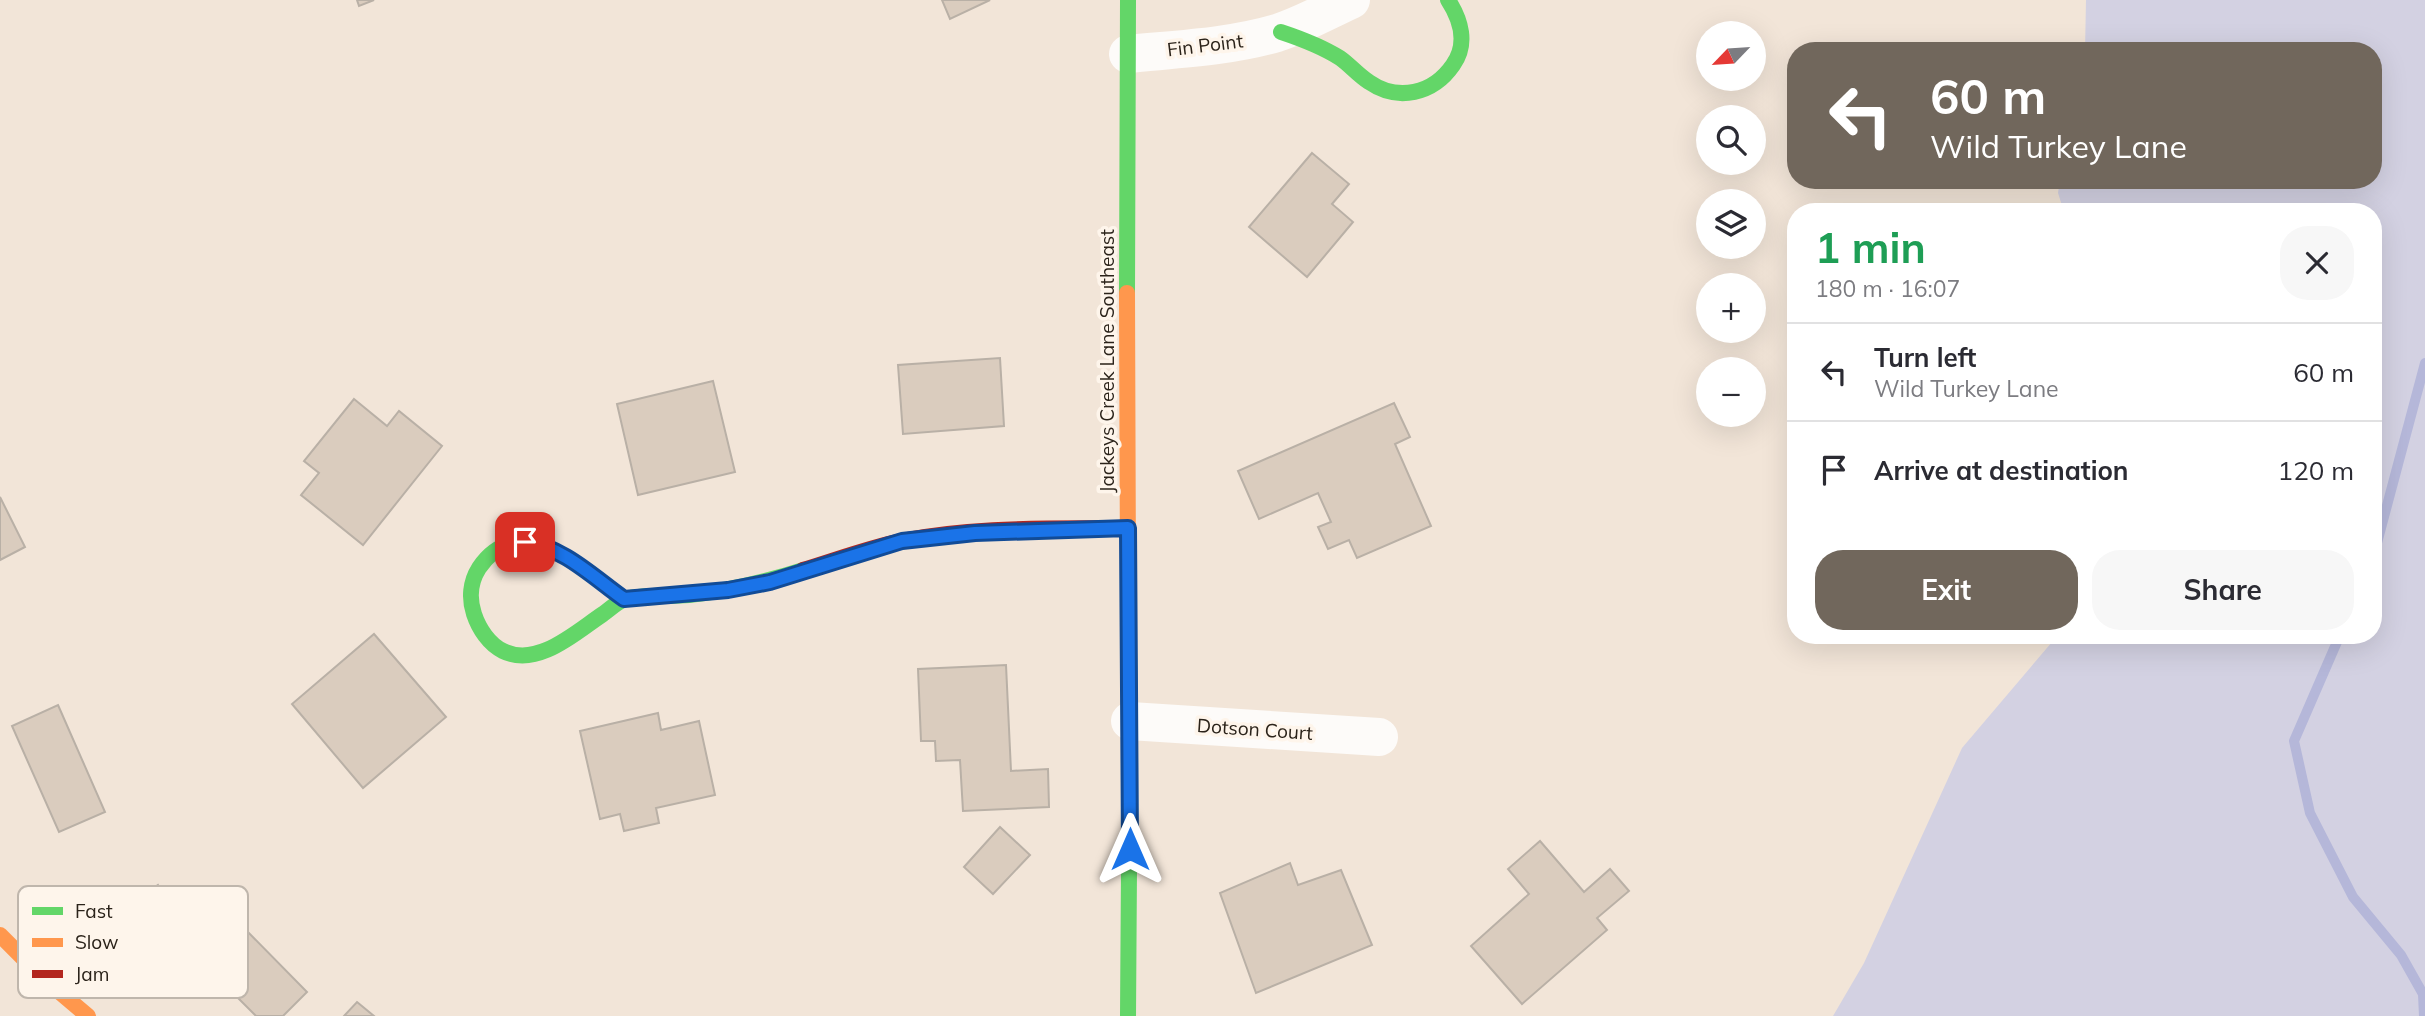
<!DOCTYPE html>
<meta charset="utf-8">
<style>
:root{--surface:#fff;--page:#f7f7f7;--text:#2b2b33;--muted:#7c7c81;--line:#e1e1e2;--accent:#71675c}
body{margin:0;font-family:Mulish,sans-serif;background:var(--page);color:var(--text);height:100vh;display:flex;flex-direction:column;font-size:26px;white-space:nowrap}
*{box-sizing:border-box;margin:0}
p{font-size:23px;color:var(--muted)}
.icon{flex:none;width:38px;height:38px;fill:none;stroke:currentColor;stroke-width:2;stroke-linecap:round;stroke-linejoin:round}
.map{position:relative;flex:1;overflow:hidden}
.panel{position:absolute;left:1787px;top:203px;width:595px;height:441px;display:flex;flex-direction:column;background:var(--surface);border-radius:28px;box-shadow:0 7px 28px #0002}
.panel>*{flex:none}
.guide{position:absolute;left:1787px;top:42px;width:595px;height:147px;border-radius:28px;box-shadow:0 7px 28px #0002;background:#71675c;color:#fff;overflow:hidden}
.needle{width:46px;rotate:245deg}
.tools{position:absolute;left:1696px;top:21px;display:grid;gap:14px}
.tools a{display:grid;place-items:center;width:70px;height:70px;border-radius:50%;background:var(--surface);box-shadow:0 7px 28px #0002;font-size:35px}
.pin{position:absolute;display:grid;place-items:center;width:60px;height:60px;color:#fff;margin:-30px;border-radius:14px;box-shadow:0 4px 10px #0006}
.me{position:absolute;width:77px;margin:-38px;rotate:0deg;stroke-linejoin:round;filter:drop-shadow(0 0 5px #0008)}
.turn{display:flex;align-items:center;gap:24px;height:147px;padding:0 28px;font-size:32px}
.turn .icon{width:91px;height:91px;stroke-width:2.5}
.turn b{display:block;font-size:49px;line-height:60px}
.round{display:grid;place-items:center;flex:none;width:74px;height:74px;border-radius:28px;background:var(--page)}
.headline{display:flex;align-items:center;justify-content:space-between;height:119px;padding:0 28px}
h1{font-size:42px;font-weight:700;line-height:52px;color:#1e9e55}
.button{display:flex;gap:14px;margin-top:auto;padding:14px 28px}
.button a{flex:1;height:80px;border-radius:28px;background:var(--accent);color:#fff;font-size:28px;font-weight:700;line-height:80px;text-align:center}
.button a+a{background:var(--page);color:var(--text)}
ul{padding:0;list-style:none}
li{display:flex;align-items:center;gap:21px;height:98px;padding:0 28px;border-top:2px solid var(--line)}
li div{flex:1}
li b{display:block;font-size:26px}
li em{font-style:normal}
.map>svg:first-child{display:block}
.green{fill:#d3d1e2}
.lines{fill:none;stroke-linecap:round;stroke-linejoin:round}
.stream{stroke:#b5b7d9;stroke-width:10}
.building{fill:#daccbe;stroke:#b9b0a6;stroke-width:2}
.street{stroke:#fdfbf9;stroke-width:38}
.fast{stroke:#63d668;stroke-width:16}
.slow{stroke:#ff974d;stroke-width:16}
.jam{stroke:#b3261e;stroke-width:16}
.route-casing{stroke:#114b97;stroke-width:18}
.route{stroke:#1a73e8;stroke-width:12}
.labels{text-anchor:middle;stroke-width:7;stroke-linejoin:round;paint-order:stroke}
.street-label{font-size:19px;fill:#2b231a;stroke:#fef5eb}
.key{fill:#fef5eb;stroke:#bfb6ac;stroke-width:2}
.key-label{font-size:19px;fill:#2b231a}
</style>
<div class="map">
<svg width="2425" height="1016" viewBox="0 0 2425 1016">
<rect width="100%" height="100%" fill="#f2e5d8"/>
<polygon class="green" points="2086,0 2425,0 2425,1016 1833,1016 1864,963 1962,748 2058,635 2373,635 2373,212 2064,212 2058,193 2060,180 2373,180 2373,51 2085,51"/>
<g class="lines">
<g class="stream">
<polyline points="2373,558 2425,363"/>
<polyline points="2340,635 2294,741 2310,813 2353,897 2401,955 2423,994 2424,1016"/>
</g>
</g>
<g class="building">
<polygon points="357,0 374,0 359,6"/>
<polygon points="942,0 990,0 950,19"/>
<polygon points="1312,153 1349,184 1332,204 1353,222 1307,277 1249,227"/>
<polygon points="1000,358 1004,426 903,434 898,365"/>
<polygon points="713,381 735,472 638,495 617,404"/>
<polygon points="354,399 387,426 399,411 442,446 363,545 301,495 319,473 304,461"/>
<polygon points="1394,403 1410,437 1395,444 1431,526 1357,558 1349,540 1328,549 1318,527 1331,522 1318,493 1259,519 1238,471"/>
<polygon points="0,497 25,547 0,560"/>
<polygon points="374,634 446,717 363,788 292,704"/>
<polygon points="1006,665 1011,771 1048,769 1049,807 963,811 960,760 936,761 935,741 921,741 918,669"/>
<polygon points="58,705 105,812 59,832 12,726"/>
<polygon points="658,713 661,730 699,721 715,795 656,808 659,823 624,831 620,814 600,819 580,731"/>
<polygon points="1000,827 1030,855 993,894 964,867"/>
<polygon points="1540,841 1584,892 1610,869 1629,891 1597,918 1607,930 1522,1004 1471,946 1529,894 1508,869"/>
<polygon points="1290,863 1298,885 1341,870 1372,945 1256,993 1220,893"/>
<polygon points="158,885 198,944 148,978 108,920"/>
<polygon points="243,927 307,992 283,1016 256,1016 205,965"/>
<polygon points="357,1002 374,1016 344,1016"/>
</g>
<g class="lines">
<g class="street">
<path d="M1128,54c50,-5 101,-7 149,-21 25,-8 50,-22 74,-33"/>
<polyline points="1130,721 1379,737"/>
</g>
<g class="fast">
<path d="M1281,32c21,7 40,14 59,26 10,7 18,17 29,24 29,20 64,12 84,-17 15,-21 8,-45 -5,-65"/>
<polyline points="1127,293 1128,0"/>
<polyline points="1128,581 1130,721 1128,1016"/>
<path d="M624,599c-39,-29 -104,-91 -145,-31 -9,14 -10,31 -5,46 5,15 15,30 29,37 35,17 73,-19 100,-37 7,-5 14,-12 22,-15 20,-5 43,-2 64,-4 39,-4 77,-13 114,-25"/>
</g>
<g class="slow">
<polyline points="1127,293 1128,581"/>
<polyline points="0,935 43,978 88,1016"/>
</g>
<path class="jam" d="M803,570c33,-10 65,-22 98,-29 74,-15 151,-12 226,-13"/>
</g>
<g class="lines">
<g class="route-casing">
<path id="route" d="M525,542c38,5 68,35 99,57l104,-9 42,-8 132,-41 73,-8 153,-5 2,321"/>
</g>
<use href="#route" class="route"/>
</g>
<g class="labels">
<g class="street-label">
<text transform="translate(1205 45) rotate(-7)" y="7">Fin Point</text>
<text transform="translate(1107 361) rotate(-90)" y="7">Jackeys Creek Lane Southeast</text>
<text transform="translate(1255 729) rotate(4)" y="7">Dotson Court</text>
</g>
</g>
<rect x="18" y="886" width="230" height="112" rx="10" class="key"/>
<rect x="32" y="907" width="31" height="8" fill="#63d668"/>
<rect x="32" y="938" width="31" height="9" fill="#ff974d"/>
<rect x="32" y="970" width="31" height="8" fill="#b3261e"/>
<g class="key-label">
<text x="75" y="918">Fast</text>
<text x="75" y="949">Slow</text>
<text x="75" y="981">Jam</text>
</g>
</svg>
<div class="tools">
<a><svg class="needle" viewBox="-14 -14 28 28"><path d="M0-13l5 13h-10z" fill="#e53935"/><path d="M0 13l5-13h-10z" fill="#7c7c81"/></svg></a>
<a><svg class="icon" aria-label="search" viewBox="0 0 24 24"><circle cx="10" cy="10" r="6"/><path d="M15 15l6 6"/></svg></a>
<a><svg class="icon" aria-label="layers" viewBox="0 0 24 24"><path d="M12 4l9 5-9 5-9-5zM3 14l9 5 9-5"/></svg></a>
<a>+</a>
<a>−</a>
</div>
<div class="pin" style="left:525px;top:542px;background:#d93025"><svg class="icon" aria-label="arrive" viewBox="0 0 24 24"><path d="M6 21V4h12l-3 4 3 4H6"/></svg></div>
<svg class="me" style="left:1130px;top:849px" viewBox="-20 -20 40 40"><path d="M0-17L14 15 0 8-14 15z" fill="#1a73e8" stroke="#fff" stroke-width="4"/></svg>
<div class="guide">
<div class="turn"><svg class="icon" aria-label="left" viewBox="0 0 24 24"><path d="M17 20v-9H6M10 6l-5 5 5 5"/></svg><div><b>60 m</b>Wild Turkey Lane</div></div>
</div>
<section class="panel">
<div class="headline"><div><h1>1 min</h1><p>180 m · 16:07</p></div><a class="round"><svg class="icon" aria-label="close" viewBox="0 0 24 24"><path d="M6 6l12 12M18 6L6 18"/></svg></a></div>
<ul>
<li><svg class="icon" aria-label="left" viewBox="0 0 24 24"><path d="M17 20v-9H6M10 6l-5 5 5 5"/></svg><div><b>Turn left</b><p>Wild Turkey Lane</p></div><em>60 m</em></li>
<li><svg class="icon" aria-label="arrive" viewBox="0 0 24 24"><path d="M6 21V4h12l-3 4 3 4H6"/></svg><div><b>Arrive at destination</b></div><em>120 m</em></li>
</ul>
<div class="button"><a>Exit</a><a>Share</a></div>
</section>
</div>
